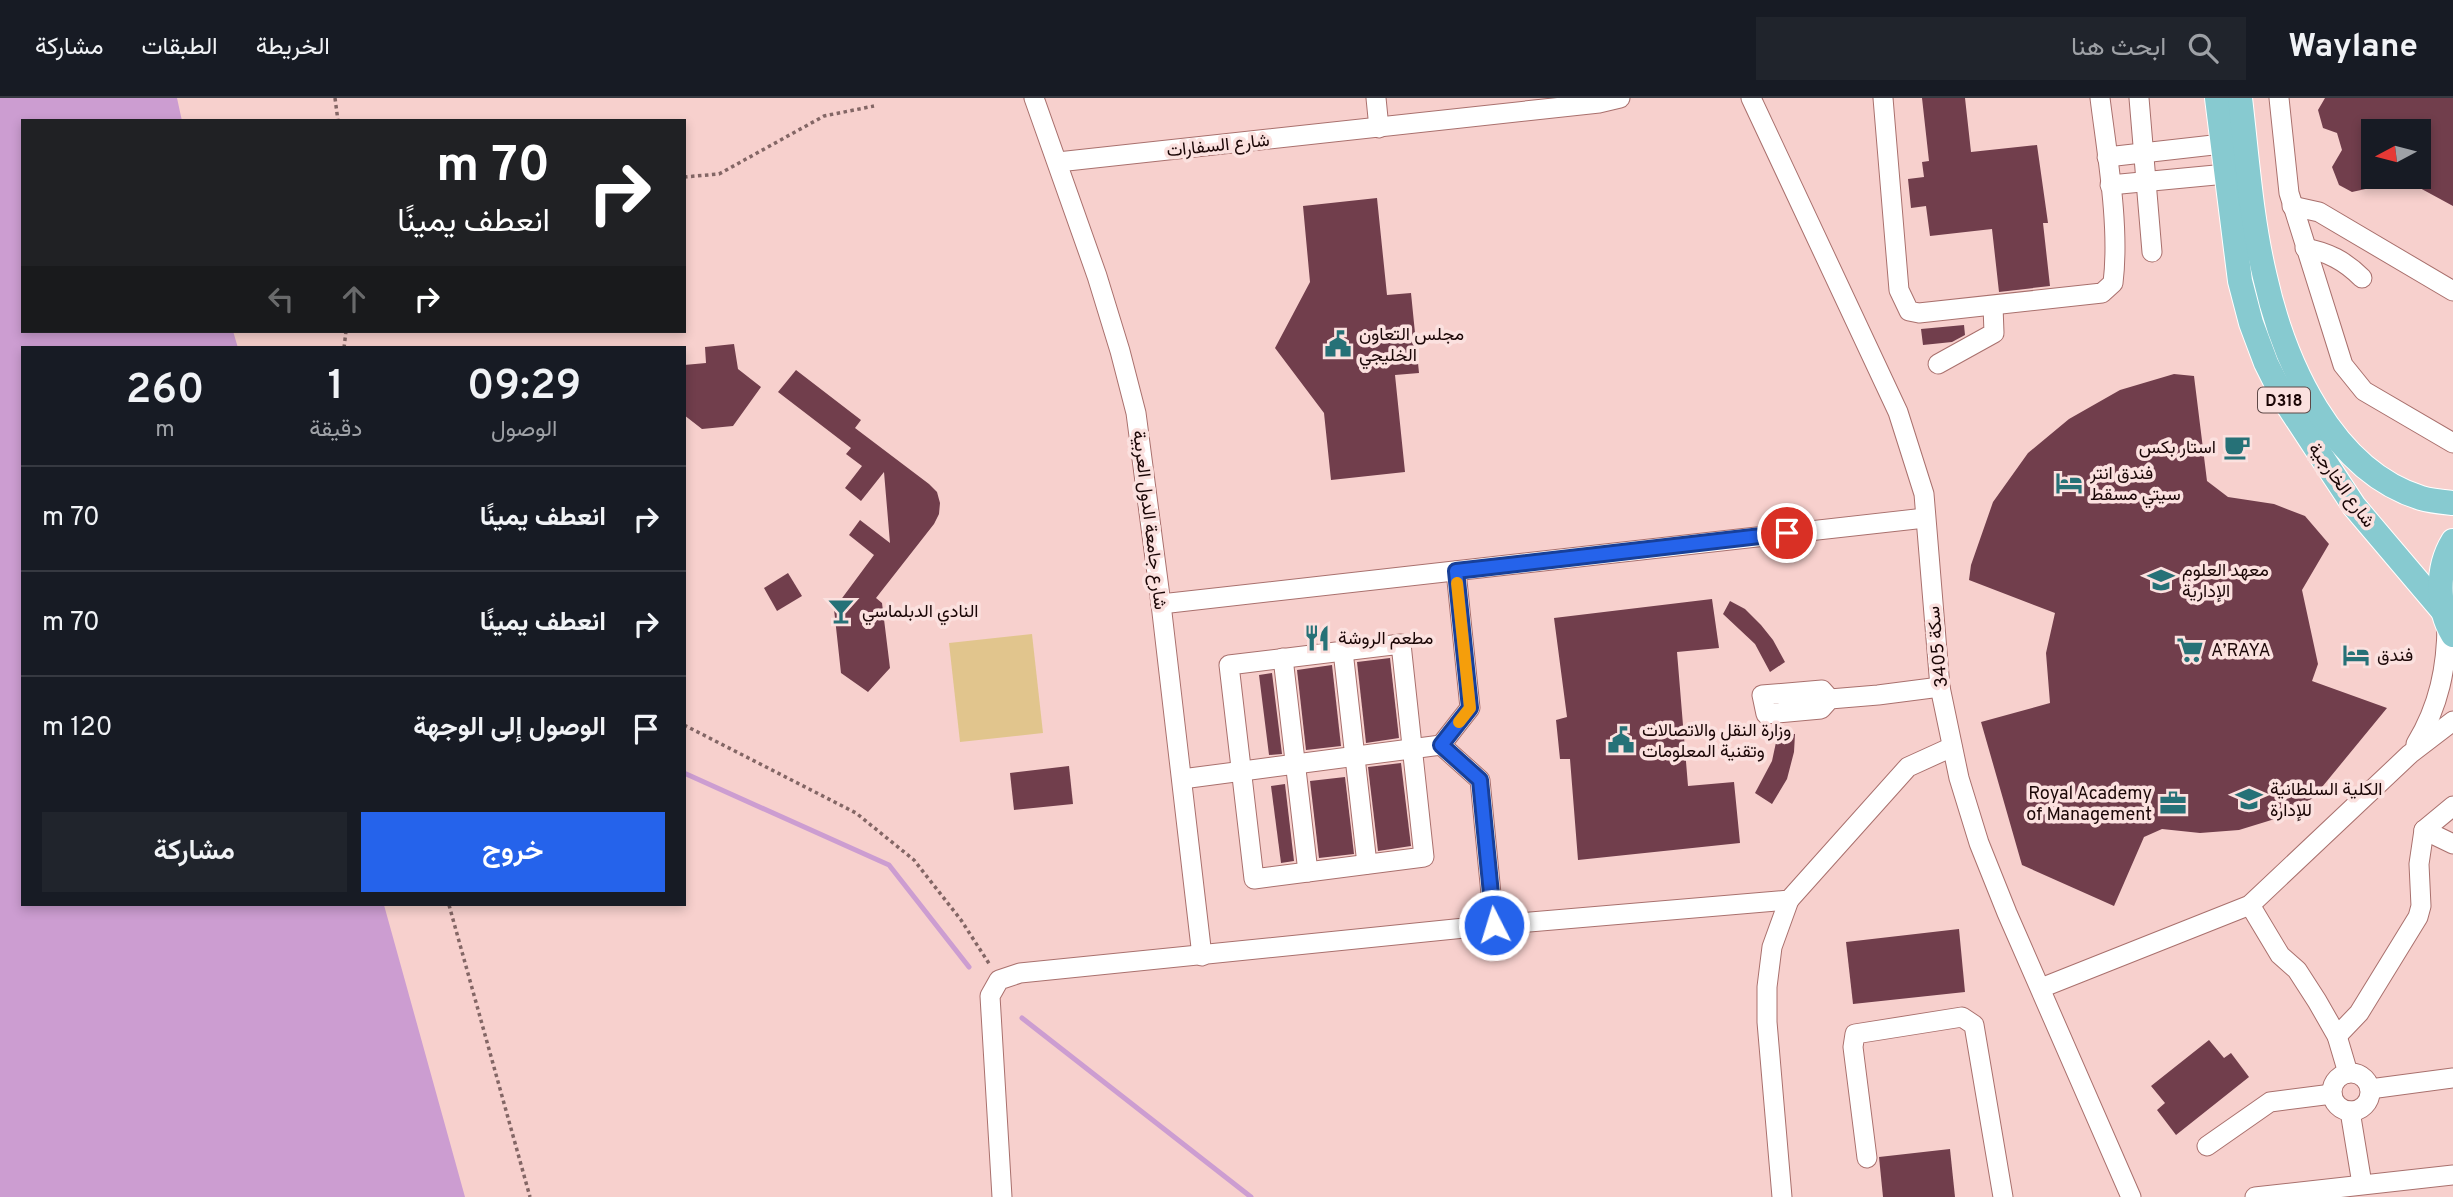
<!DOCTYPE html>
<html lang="ar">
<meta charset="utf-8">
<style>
:root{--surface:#171b24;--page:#20242c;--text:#f1f3f6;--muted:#9ea1a6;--line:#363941;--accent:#2563eb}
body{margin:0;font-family:Overpass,Vazirmatn,sans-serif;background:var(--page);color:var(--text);direction:rtl;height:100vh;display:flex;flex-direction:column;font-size:26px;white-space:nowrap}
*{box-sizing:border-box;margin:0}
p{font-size:23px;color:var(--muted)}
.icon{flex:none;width:38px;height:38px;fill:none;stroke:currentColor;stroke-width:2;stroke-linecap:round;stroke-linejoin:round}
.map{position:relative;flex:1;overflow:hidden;direction:ltr}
.side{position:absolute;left:21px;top:248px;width:665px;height:560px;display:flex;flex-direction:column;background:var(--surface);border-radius:0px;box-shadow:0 4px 10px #0003;direction:rtl}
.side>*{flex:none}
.guide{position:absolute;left:21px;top:21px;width:665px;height:214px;border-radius:0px;box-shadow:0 4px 10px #0003;direction:rtl;background:#202124;color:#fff;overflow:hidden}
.needle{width:46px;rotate:263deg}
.fabs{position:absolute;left:2361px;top:21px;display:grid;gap:14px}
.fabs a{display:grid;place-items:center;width:70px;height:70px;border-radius:0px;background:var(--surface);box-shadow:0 4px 10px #0003;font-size:35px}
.pin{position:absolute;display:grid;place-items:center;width:60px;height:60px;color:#fff;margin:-30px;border:4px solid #fff;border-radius:50%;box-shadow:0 2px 7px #0007}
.me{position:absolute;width:77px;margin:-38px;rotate:355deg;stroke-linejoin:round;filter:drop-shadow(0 0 5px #0008)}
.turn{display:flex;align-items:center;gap:24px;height:147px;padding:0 21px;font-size:32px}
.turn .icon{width:91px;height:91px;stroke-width:2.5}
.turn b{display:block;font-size:49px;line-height:60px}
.lanes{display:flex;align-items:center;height:66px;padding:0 21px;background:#0003;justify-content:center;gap:35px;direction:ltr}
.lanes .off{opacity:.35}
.eta{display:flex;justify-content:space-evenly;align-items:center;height:119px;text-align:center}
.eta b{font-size:42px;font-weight:600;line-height:49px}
.button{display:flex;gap:14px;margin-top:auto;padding:14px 21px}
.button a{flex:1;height:80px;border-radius:0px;background:var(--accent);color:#fff;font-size:28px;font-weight:600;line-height:80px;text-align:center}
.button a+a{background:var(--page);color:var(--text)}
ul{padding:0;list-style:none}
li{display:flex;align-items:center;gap:21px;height:105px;padding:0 21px;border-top:2px solid var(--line)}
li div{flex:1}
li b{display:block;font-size:26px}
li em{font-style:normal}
header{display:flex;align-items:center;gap:42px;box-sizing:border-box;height:98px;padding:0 35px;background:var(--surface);border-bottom:2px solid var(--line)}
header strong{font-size:33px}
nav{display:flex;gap:38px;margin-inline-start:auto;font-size:24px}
.search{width:490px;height:63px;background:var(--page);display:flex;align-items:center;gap:18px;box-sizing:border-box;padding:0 24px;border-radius:0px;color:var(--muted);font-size:26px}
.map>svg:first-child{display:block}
.green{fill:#e1c58d}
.water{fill:#cc9dd1}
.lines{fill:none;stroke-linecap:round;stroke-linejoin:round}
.stream{stroke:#cc9dd1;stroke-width:5}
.building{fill:#713e4c}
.minor-casing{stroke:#a9706d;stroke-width:21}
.major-casing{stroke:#fff;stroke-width:26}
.path{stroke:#836665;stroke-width:3.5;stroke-dasharray:3.5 3.5;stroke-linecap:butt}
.minor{stroke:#fff;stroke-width:19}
.major{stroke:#87cad0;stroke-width:24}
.route-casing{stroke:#184099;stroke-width:18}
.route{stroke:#2563eb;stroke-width:12}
.slow{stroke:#f59e0b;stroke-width:12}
.labels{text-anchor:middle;stroke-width:7;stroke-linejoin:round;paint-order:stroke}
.shield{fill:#fbe1df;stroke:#5e4847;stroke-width:2}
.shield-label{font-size:16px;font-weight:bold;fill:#1a0606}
.street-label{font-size:18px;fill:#1a0606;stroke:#fbe1df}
.poi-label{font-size:18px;fill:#1a0606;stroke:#fbe1df;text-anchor:start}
</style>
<header>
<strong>Waylane</strong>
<div class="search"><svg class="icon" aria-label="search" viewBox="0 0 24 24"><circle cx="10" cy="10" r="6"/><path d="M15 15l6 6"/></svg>ابحث هنا</div>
<nav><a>الخريطة</a><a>الطبقات</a><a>مشاركة</a></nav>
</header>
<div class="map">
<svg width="2453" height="1099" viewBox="0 0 2453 1099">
<rect width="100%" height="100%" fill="#f7d0cd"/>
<polygon class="green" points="1032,536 1043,635 960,644 949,545"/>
<polygon class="water" points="0,0 177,0 182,23 23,23 23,233 233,233 238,250 23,250 23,807 384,807 465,1099 0,1099"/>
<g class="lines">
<g class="stream">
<polyline points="684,675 889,767 969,869"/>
<polyline points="1022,920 1251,1099"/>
</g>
</g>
<g class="building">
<polygon points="1922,0 1965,0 1971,54 2037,47 2048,125 2043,125 2050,188 1999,194 1992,131 1930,138 1926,108 1911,110 1908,81 1924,79 1922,64 1929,63"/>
<polygon points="2325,0 2453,0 2453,108 2418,89 2418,33 2373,33 2373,85 2370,90 2352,94 2339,87 2332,69 2342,52 2337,35 2323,30 2318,12"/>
<polygon points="1377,100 1387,197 1411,195 1419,275 1395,277 1405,374 1331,382 1324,315 1275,250 1310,184 1303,108"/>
<polygon points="1964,227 1965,237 1952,244 1923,247 1921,231"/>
<polygon points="734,246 738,271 761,289 733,328 702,331 684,317 684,267 706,265 705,249"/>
<polygon points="796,272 861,322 855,330 929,386 937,394 940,405 939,416 934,426 876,500 882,505 890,570 868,594 841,575 834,511 874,457 849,437 860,422 890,445 884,374 861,403 845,390 862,368 846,356 851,350 778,294"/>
<polygon points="2174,276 2194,278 2207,383 2228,399 2274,406 2305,418 2329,446 2302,492 2318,566 2312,583 2387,610 2313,700 2278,720 2239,732 2200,735 2162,731 2144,739 2114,808 2022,767 1981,624 2050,605 2046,555 2055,515 1969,482 1971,467 1993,404 2028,355 2069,321 2120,292"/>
<polygon points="788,475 802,498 777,513 764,490"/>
<polygon points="1712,501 1719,550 1677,554 1688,688 1734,684 1740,745 1578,762 1570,661 1560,661 1556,622 1567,619 1554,520"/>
<polygon points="1730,503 1745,511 1761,527 1773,542 1785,564 1770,574 1755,546 1723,516"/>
<polygon points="1390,560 1399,640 1366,645 1357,564"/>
<polygon points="1332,567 1341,648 1306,652 1297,572"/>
<polygon points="1272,575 1282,656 1269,657 1259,577"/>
<polygon points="1778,635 1795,636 1794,654 1787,681 1772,706 1755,695 1772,663"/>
<polygon points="1401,665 1411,748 1378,753 1368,669"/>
<polygon points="1069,668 1073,706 1014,712 1010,675"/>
<polygon points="1345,679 1354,756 1319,760 1310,683"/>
<polygon points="1285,686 1294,763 1281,765 1271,688"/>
<polygon points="1959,831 1965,894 1853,906 1846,844"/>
<polygon points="2209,942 2224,960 2231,955 2249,979 2176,1037 2157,1012 2165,1005 2151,988"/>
<polygon points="1950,1051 1955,1099 1883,1099 1879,1059"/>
</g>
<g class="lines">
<g class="minor-casing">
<g id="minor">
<polyline points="1034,0 1097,178 1120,253 1136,315 1161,506 1202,858"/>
<polyline points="1376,0 1379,30"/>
<polyline points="1751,0 1898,314 1924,396 1940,589 1959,680 1979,745 2007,815 2131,1099"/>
<path d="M1883,0l16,192 10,21 10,2 183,-20 11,-10c7,-56 -6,-129 -13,-185"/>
<polyline points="2139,0 2152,154"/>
<polyline points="2279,0 2289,95 2343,267 2364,293 2453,345"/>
<polyline points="2107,59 2222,46"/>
<polyline points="1058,64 1599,5 1620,0"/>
<polyline points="2110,87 2226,76"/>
<polyline points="2292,108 2319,114 2453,193"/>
<path d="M2305,150c23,4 40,13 57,30"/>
<polyline points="1938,266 1994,235 1993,208"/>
<polyline points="1161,506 1925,420"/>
<polygon points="1401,546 1424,759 1254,781 1229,567"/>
<polyline points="1343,553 1367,766"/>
<polyline points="1283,560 1308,774"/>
<polyline points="1830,601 1821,611 1766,616 1762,597 1822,592 1830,601 1878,597 1940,589"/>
<path d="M2416,646c23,-38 31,-77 31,-121"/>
<polyline points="1441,647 1480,682 1494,827"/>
<polyline points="1182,681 1441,647 1470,610 1456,473"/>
<polyline points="2424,732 2453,746"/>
<polyline points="2250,807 2280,857 2297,872 2317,903 2337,938 2348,975"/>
<polyline points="2041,890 2250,807 2410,656 2453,623"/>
<polyline points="2337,938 2359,915 2418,819 2421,808 2419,766 2424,732 2453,708"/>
<circle cx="2351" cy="994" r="19"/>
<polyline points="2370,991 2453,980"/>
<polyline points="2350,1013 2362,1086"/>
<polyline points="2207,1048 2270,1004 2332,996"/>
<polyline points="1867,1060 1853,949 1855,936 1962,919 1974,927 2003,1099"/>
<polyline points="1002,1099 990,898 999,882 1020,875 1494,827 1789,802 1908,669 1952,649"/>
<polyline points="1782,1099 1767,924 1767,889 1772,849 1789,802"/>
<polyline points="2255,1099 2453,1077"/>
</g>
</g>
<g class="major-casing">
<g id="major">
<polyline points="2217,0 2240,183 2251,225 2266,265 2285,303 2354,408 2443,513"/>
<path d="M2240,0c7,59 11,121 25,179 19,85 66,193 156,221 10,3 22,4 32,5"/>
<path d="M2453,443c-17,28 -16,67 0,94"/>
</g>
</g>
<g class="path">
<polyline points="335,0 338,23"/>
<polyline points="684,79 719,76 824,18 874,8"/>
<polyline points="344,250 346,233"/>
<polyline points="684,627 856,715 914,762 961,822 990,867"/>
<polyline points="449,807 530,1099"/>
</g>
<use href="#minor" class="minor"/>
<use href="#major" class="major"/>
</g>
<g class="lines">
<g class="route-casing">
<polyline id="route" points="1494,827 1480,682 1441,647 1470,610 1456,473 1787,435"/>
</g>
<use href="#route" class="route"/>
<polyline class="slow" points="1457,485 1470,610 1459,624"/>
</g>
<defs>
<g id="civic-bare" transform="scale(2.1)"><path d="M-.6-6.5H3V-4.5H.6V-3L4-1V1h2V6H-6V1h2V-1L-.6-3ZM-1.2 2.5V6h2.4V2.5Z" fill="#267177" stroke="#fbe1df" stroke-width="2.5" paint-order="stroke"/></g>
<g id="cafe-bare" transform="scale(2.1)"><path d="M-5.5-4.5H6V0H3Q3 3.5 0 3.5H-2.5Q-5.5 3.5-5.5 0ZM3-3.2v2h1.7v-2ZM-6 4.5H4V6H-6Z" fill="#267177" stroke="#fbe1df" stroke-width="2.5" paint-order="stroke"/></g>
<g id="hotel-bare" transform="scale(2.1)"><path d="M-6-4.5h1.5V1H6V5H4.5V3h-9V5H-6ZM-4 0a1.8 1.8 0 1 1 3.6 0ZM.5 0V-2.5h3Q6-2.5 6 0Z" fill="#267177" stroke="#fbe1df" stroke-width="2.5" paint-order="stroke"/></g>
<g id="school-bare" transform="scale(2.1)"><path d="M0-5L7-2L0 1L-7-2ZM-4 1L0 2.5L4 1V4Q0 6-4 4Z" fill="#267177" stroke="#fbe1df" stroke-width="2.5" paint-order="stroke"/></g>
<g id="bar-bare" transform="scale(2.1)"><path d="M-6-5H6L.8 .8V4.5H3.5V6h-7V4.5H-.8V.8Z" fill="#267177" stroke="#fbe1df" stroke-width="2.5" paint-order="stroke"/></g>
<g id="restaurant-bare" transform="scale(2.1)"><path d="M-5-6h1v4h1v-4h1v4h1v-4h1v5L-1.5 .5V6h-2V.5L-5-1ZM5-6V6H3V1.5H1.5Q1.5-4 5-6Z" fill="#267177" stroke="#fbe1df" stroke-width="2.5" paint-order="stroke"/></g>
<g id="supermarket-bare" transform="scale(2.1)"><path d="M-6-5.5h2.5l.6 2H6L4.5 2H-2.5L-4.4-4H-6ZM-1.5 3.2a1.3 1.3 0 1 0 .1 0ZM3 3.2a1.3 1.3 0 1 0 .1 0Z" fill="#267177" stroke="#fbe1df" stroke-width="2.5" paint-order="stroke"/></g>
<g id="university-bare" transform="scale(2.1)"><path d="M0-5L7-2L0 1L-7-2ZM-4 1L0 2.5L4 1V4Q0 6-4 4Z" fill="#267177" stroke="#fbe1df" stroke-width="2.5" paint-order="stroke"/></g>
<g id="office-bare" transform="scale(2.1)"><path d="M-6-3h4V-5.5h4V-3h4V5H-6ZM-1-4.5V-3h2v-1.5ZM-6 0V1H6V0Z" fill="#267177" stroke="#fbe1df" stroke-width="2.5" paint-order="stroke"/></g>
</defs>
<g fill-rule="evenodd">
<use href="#civic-bare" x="1338" y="246"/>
<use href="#cafe-bare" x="2237" y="349"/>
<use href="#hotel-bare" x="2069" y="385"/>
<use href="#school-bare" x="2161" y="482"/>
<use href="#bar-bare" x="841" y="513"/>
<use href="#restaurant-bare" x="1317" y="540"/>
<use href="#supermarket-bare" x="2190" y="552"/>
<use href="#hotel-bare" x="2356" y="557"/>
<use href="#civic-bare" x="1621" y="642"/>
<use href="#university-bare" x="2249" y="701"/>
<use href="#office-bare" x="2173" y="705"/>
</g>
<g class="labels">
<rect class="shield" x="2258" y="289.5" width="52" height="25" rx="5"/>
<g class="shield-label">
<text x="2284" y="308">D318</text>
</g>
<g class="street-label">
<text transform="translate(1218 47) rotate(-6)" y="6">شارع السفارات</text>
<text transform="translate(2342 387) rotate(54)" y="6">شارع الخارجية</text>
<text transform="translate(1150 422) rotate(83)" y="6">شارع جامعة الدول العربية</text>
<text transform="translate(1937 549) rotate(-96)" y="6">سكة 3405</text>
</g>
<g class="poi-label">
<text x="1359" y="242">مجلس التعاون<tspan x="1359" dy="21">الخليجي</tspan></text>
<text x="2216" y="355" text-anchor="end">استار بكس</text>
<text x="2090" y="381">فندق انتر<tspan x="2090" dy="21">سيتي مسقط</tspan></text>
<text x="2182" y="478">معهد العلوم<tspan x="2182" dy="21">الإدارية</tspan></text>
<text x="862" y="519">النادي الدبلماسي</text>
<text x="1338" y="546">مطعم الروشة</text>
<text x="2211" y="558">A’RAYA</text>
<text x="2377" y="563">فندق</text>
<text x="1642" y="638">وزارة النقل والاتصالات<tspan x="1642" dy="21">وتقنية المعلومات</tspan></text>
<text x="2270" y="697">الكلية السلطانية<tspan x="2270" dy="21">للإدارة</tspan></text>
<text x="2152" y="701" text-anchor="end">Royal Academy<tspan x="2152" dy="21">of Management</tspan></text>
</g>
</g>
</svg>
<div class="fabs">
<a><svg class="needle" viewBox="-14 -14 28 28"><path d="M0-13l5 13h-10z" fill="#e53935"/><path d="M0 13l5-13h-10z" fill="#9ea1a6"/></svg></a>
</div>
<div class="pin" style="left:1787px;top:435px;background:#d93025"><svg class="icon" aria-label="arrive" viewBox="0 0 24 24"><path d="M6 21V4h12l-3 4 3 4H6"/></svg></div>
<svg class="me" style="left:1494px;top:827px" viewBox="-20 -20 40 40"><circle r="17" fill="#2563eb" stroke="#fff" stroke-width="3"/><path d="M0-11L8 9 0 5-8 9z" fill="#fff"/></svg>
<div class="guide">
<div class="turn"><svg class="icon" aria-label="right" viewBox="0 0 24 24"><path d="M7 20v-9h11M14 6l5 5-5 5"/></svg><div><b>70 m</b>انعطف يمينًا</div></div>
<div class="lanes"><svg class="icon off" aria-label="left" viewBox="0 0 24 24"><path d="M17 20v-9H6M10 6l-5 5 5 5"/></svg><svg class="icon off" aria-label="ahead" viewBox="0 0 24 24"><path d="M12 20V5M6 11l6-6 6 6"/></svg><svg class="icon" aria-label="right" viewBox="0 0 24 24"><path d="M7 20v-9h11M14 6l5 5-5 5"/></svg></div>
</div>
<section class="side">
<div class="eta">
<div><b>09:29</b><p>الوصول</p></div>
<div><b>1</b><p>دقيقة</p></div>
<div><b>260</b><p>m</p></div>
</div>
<ul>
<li><svg class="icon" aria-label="right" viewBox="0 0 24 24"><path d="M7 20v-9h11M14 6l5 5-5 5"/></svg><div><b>انعطف يمينًا</b></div><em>70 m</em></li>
<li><svg class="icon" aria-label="right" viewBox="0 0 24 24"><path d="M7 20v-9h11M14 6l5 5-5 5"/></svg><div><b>انعطف يمينًا</b></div><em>70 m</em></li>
<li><svg class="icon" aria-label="arrive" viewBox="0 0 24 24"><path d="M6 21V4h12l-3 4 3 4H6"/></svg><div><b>الوصول إلى الوجهة</b></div><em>120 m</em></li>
</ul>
<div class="button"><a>خروج</a><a>مشاركة</a></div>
</section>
</div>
